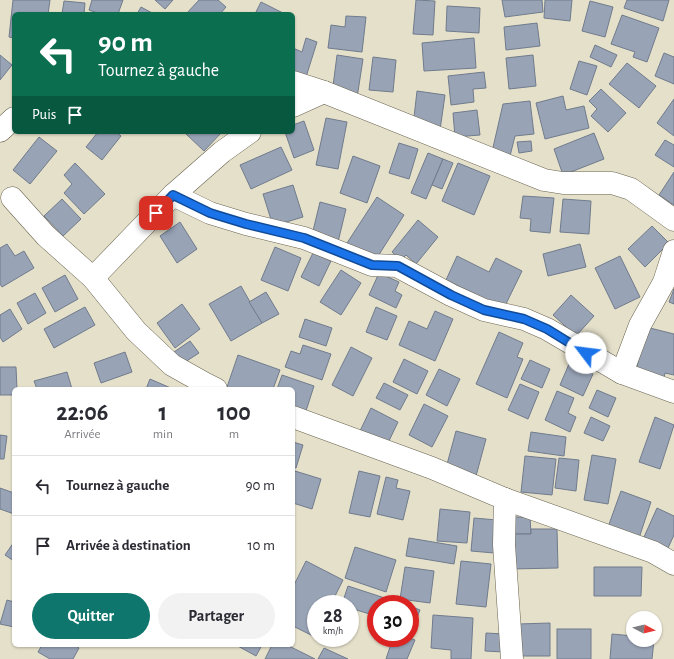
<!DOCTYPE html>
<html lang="fr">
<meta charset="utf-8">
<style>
:root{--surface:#fff;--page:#f2f2f3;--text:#2b2b33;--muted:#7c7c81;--line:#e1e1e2;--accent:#0f766e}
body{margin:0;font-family:"Alegreya Sans",sans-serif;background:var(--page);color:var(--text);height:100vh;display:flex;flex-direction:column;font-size:15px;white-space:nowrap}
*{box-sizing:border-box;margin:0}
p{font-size:13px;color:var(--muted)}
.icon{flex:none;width:22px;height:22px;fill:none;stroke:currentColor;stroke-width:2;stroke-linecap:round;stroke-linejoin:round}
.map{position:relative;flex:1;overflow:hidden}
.details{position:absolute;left:12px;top:387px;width:283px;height:260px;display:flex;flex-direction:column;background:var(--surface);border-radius:6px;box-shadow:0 1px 3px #0004}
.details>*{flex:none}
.guide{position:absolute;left:12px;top:12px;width:283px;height:122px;border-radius:6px;box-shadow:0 1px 3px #0004;background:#0b6e4f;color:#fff;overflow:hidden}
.needle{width:26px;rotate:97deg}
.tools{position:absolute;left:626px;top:611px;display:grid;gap:8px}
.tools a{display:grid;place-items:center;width:36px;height:36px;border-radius:50%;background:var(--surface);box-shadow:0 1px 3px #0004;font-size:20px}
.speed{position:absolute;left:307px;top:595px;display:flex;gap:8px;font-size:20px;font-weight:700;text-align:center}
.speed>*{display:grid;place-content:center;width:52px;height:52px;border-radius:50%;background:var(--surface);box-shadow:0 1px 3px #0004;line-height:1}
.speed small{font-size:10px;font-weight:400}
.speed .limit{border:6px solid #d22;background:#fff;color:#111}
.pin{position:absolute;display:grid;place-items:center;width:34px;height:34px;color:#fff;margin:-17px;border-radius:8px;box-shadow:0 2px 6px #0006}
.me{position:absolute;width:44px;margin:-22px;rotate:300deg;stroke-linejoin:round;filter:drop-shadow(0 0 3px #0008)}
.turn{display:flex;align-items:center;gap:14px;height:84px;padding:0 20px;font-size:18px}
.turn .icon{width:52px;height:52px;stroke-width:2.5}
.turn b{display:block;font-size:28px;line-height:34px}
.then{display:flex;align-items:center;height:38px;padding:0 20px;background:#0003;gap:8px;font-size:15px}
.eta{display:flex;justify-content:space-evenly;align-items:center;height:68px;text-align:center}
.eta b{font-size:24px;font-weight:600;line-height:28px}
.cta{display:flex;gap:8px;margin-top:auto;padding:8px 20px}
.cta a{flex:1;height:46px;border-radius:24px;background:var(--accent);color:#fff;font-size:16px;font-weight:600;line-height:46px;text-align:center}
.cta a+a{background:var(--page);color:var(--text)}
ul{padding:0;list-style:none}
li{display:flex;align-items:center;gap:12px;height:60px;padding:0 20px;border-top:1px solid var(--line)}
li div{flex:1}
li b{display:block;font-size:15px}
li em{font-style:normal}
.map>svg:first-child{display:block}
.building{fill:#98a3b6;stroke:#707b8c}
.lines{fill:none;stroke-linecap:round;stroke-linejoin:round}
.street-casing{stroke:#696450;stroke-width:23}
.street{stroke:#fff;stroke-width:22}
.route-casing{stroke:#114b97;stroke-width:10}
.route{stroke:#1a73e8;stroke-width:7}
</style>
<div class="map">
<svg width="674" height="659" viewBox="0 0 674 659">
<rect width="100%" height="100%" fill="#e5e0ca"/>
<g class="building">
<polygon points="13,0 50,0 48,14 14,14 14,38 9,37"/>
<polygon points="92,0 123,0 118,14 100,14 89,10"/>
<polygon points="155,0 173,0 165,9"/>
<polygon points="199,0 218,0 226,7 220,14 186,14"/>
<polygon points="416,0 435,1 433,35 413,34"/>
<polygon points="502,0 542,0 543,12 505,17"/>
<polygon points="545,0 572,0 570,21 544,18"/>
<polygon points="627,0 669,0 663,21 624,8"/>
<polygon points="64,1 85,3 84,14 62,14"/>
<polygon points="590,1 613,7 605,37 582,31"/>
<polygon points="261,2 285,14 255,14"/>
<polygon points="447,6 480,8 479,33 446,31"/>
<polygon points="141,7 154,14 137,14"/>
<polygon points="622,15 659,28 647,62 633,57 635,52 611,44"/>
<polygon points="346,16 366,17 362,52 328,48 331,25 345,27"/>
<polygon points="537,23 540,46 506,50 504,27"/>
<polygon points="306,38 317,42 306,77 293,73 293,48 302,52"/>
<polygon points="474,38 476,68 424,71 422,43"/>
<polygon points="595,45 617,55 611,67 590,57"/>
<polygon points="664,53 674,57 674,84 655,76"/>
<polygon points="0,55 12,65 0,80"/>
<polygon points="337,55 363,59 357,98 332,94"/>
<polygon points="533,55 536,86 509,89 506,58"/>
<polygon points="373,57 396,60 393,92 369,90"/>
<polygon points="579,61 597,66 587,95 570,89"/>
<polygon points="627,63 656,86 639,108 609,84"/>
<polygon points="484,72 486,88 473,89 474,102 451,105 448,76"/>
<polygon points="601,89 626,113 608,132 591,116 597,109 589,101"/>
<polygon points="417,91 445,95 440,130 413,126"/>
<polygon points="563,96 566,110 584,106 589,128 545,139 536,103"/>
<polygon points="674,99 674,136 657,123"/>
<polygon points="530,101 534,134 515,136 510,156 492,152 503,104"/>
<polygon points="477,110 480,135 455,137 453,113"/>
<polygon points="326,118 347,122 338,169 316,165"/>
<polygon points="304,121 314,150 294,158 285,132 293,132 293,125"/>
<polygon points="98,132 116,132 121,136 102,160 86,147"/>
<polygon points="184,132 222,132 204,151"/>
<polygon points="594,133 604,159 563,175 554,149"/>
<polygon points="39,137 57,151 30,184 13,170"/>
<polygon points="665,140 674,145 674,167 655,155"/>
<polygon points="531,141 532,151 519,153 517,142"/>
<polygon points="399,143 418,149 409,179 389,173"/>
<polygon points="281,147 292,170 251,189 240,165"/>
<polygon points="428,153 443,159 426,199 411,193"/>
<polygon points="353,156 380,166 367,203 340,193"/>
<polygon points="443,159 453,163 442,189 432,185"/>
<polygon points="75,163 105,194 84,214 64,193 72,184 64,175"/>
<polygon points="458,163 490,176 474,215 442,201"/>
<polygon points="674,172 674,205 659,195"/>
<polygon points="293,185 303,217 273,226 263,194"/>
<polygon points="523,196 554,198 550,233 530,231 531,219 520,218"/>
<polygon points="377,197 404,215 375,261 347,243"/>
<polygon points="62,199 81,219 63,236 44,216"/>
<polygon points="563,199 591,201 589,234 560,232"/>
<polygon points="320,202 346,209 338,242 312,235"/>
<polygon points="418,220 438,237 416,264 406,255 401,260 392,252"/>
<polygon points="180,222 197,249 177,263 160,236"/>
<polygon points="652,226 669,243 645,267 628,249"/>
<polygon points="7,244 15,256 24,251 34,268 2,287 0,284 0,248"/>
<polygon points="580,244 586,267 548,276 543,254"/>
<polygon points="275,247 301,258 288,291 261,280"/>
<polygon points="313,253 331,261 319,286 301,277"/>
<polygon points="457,256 489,272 496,258 522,271 504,308 446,280"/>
<polygon points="620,256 640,297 615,309 595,268"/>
<polygon points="341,270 361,283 341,315 320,302"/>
<polygon points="379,273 399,282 395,291 402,295 396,308 369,295"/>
<polygon points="65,275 78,299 55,312 42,288"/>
<polygon points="241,286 262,323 231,341 209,304"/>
<polygon points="674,289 674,304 669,302"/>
<polygon points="266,292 279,314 262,323 249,302"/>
<polygon points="35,293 46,313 28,324 17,303"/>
<polygon points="571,295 594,316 576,336 553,315"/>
<polygon points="182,304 200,329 175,348 157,323"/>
<polygon points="85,307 95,325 54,348 44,329"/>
<polygon points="376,307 397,316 387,340 366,332"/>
<polygon points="10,309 22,329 3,342 0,337 0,315"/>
<polygon points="435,311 453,319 435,361 399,345 409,321 427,329"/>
<polygon points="305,319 332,328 326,346 299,337"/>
<polygon points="646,327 674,334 674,375 665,373 664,378 636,371"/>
<polygon points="499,332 523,343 517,357 523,359 507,398 476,384"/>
<polygon points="190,341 199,353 182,364 174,352"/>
<polygon points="303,345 331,354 322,380 285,367 291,351 300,354"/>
<polygon points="351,347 372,358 353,396 332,385"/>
<polygon points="125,352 132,372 101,383 94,363"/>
<polygon points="238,355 280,370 273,389 232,389 227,387"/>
<polygon points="404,359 428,371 417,394 393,382"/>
<polygon points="530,360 550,369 542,388 521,379"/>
<polygon points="569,364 593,374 583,396 560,385"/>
<polygon points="0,367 16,367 17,389 14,389 14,395 0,395"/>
<polygon points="439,369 460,379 447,406 426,395"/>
<polygon points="67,372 72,389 37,389 34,381"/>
<polygon points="282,375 314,386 305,414 293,410 293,389 277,389"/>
<polygon points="150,379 173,389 146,389"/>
<polygon points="384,383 408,395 400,410 376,398"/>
<polygon points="520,384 539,392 528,419 508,410"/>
<polygon points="597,390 616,398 608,417 589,408"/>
<polygon points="557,391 574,398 568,413 576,417 570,432 545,420"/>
<polygon points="424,404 448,416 432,447 409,435"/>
<polygon points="371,408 398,422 387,445 360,431"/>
<polygon points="591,417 610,426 603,441 584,433"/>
<polygon points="655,417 674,425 660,469 639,462"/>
<polygon points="456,431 486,439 476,476 446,468"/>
<polygon points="531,432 566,437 564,456 528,451"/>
<polygon points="0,435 7,436 4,459 0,459"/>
<polygon points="293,442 303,445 296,468 293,467"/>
<polygon points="592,455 616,459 608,504 584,500"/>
<polygon points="525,456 556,459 552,495 521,492"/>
<polygon points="559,458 579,460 576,491 555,488"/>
<polygon points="295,471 321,479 312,509 293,503 293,477"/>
<polygon points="359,471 380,476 370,517 349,513"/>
<polygon points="386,477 398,480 396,488 410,491 403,520 377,514"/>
<polygon points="0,488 14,493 14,514 0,509"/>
<polygon points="621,491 651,502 639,538 608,527"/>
<polygon points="657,508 674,516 674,535 668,548 644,537"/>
<polygon points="440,509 470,512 467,543 437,541"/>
<polygon points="509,517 530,517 531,534 509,534"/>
<polygon points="474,518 497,520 494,553 471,551"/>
<polygon points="531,529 557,529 558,568 511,569 509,534 531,534"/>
<polygon points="409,538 457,546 454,564 406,556"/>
<polygon points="14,542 14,561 5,555"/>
<polygon points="355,547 396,560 386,592 345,578"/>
<polygon points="306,561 343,580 331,604 316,604 315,637 293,626 293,587"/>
<polygon points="461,561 491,564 486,607 456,604"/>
<polygon points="405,567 434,571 430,603 400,599"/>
<polygon points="594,567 642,567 641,596 594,596"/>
<polygon points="348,586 403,604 376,604 376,616 350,608 350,604 342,604"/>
<polygon points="7,600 14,602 14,627 0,624"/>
<polygon points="410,606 420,610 413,628 410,627"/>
<polygon points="433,615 473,618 471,659 451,659 451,650 431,648"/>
<polygon points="550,623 550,656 518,656 518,624"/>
<rect x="557" y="629" width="34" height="30"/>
<polygon points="486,633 504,634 503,652 485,651"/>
<polygon points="612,634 633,636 633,640 654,640 652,659 610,659"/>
<polygon points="393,638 410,638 415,640 407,659 386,659"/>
<polygon points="42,645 74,645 79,648 73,659 50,659 38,652"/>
<polygon points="236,645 262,645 256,656"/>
<polygon points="272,645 287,645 315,659 265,659"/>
<polygon points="324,648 348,659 318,659"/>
</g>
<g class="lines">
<g class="street-casing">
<g id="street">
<polyline points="293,82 324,92 544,180 563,183 612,183 631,189 674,220"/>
<polyline points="293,106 324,92"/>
<polyline points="0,131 14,118"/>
<polyline points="173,195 210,213 246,224 304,238 372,265 397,266 451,295 484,310 524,319 547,329 622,373 674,392"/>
<polyline points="12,198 46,236 93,278 136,331 172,365 204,383 216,389"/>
<polyline points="93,278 173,195 222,152 250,132"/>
<polyline points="622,373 640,325 664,282 674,251"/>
<polyline points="293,417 432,468 505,499 653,552 674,564"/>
<polyline points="505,499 504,545 512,659"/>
</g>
</g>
<use href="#street" class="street"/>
</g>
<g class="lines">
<g class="route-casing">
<polyline id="route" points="156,213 173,195 210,213 246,224 304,238 372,265 398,266 451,295 484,310 524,319 547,329 586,353"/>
</g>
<use href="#route" class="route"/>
</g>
</svg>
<div class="tools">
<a><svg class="needle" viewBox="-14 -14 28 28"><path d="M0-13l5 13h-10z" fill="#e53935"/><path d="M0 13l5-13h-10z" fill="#7c7c81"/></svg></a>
</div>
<div class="speed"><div>28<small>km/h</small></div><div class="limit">30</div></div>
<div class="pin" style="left:156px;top:213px;background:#d93025"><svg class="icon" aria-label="arrive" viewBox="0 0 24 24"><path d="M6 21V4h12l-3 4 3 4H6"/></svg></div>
<svg class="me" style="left:586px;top:353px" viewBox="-20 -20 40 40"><circle r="19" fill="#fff"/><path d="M0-13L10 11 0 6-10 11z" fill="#1a73e8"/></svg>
<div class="guide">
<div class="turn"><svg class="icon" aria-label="left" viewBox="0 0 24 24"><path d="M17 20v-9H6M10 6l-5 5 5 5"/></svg><div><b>90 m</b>Tournez à gauche</div></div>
<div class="then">Puis<svg class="icon" aria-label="arrive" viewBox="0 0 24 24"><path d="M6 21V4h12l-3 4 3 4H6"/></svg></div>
</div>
<section class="details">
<div class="eta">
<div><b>22:06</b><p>Arrivée</p></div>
<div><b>1</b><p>min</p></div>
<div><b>100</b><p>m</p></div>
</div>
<ul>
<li><svg class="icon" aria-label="left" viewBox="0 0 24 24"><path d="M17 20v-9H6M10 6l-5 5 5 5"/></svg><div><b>Tournez à gauche</b></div><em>90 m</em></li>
<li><svg class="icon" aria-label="arrive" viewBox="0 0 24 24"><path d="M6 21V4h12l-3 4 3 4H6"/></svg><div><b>Arrivée à destination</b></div><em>10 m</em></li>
</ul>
<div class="cta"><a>Quitter</a><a>Partager</a></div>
</section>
</div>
